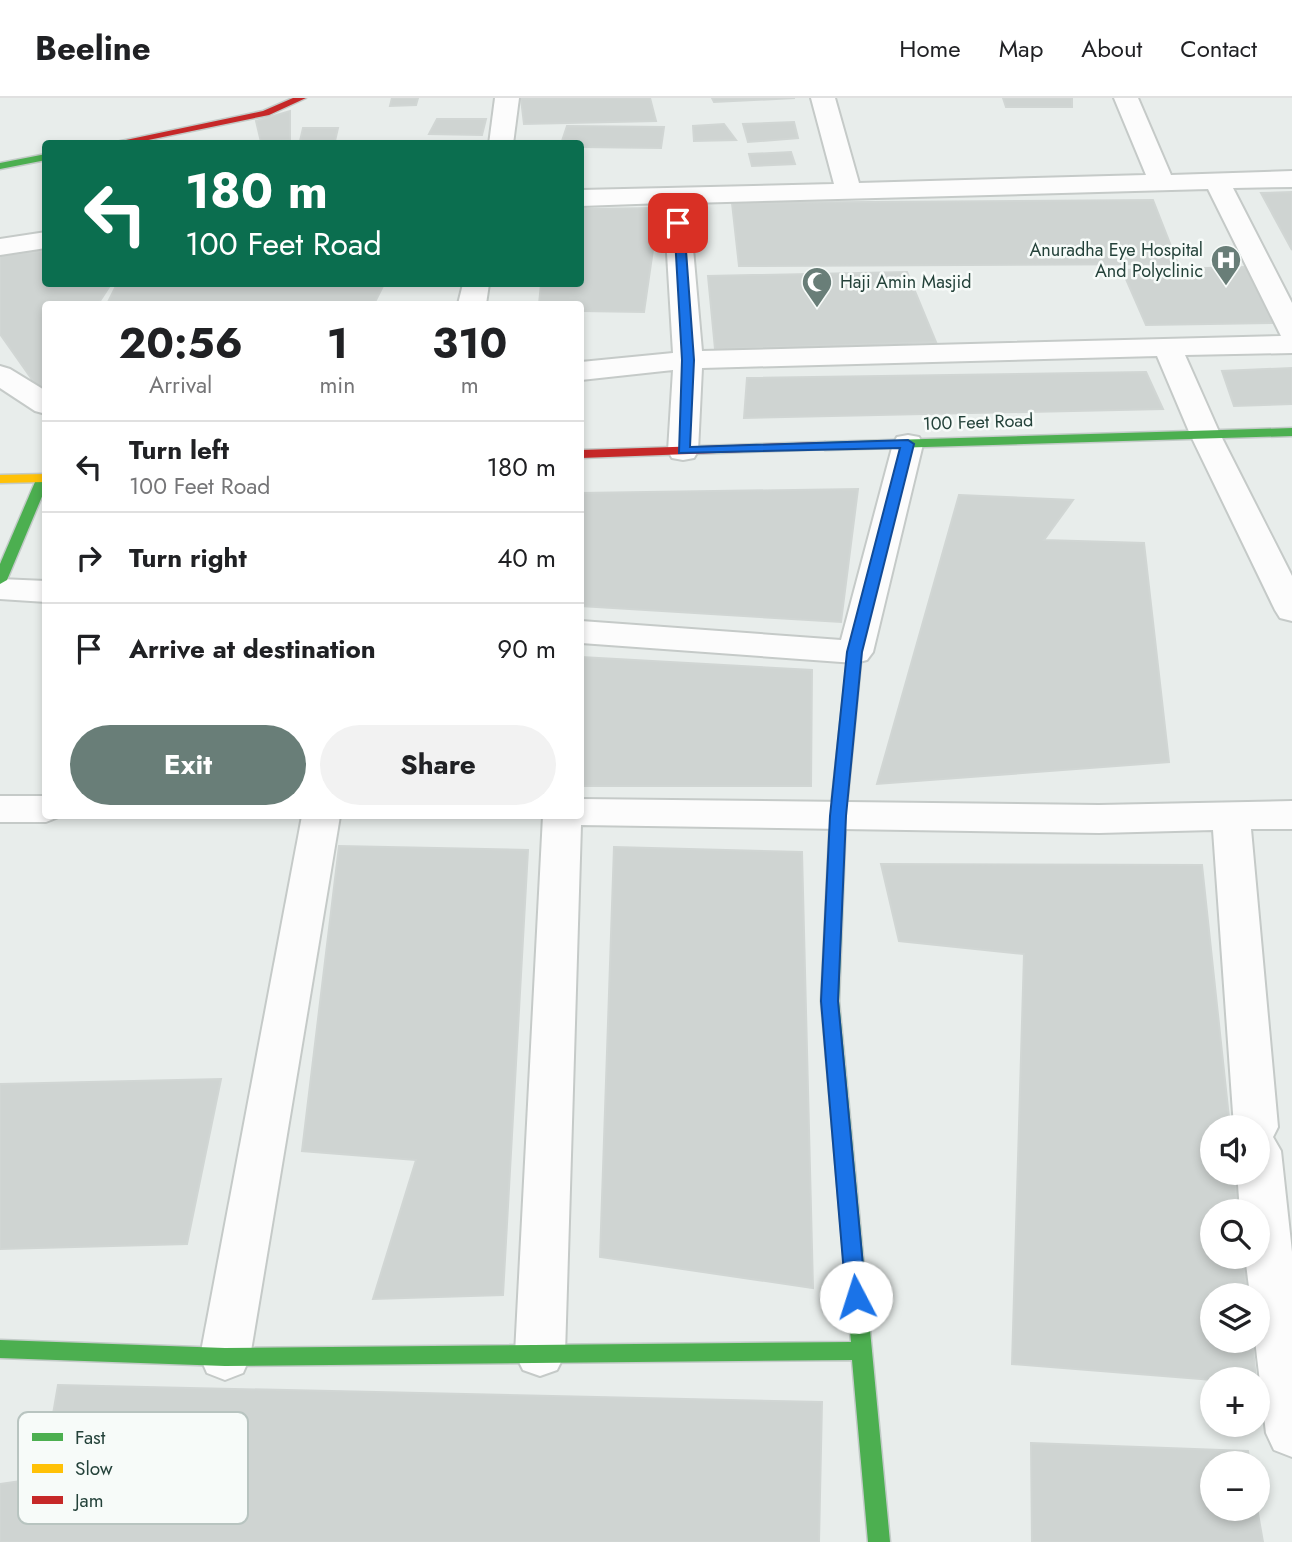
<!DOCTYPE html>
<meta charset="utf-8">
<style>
:root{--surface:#fff;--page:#f2f2f2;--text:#202124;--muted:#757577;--line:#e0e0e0;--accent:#697e78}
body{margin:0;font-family:Jost,sans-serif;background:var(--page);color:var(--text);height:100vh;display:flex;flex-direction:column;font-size:26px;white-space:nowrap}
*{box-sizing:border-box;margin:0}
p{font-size:23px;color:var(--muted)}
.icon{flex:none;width:38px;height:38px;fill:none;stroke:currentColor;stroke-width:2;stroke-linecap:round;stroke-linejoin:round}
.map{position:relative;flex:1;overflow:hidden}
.sheet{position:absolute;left:42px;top:203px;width:542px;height:518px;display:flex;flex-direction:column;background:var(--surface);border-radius:7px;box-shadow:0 4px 10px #0003}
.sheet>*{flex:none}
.banner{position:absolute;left:42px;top:42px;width:542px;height:147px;border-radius:7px;box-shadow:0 4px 10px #0003;background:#0b6e4f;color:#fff;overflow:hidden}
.controls{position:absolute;left:1200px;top:1017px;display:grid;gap:14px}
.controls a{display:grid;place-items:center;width:70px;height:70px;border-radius:50%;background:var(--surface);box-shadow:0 4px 10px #0003;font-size:35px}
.pin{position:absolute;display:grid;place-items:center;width:60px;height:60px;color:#fff;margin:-30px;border-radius:14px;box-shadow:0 4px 10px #0006}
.me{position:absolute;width:77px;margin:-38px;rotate:355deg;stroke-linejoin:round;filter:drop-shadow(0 0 5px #0008)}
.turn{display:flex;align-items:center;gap:24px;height:147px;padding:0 28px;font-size:32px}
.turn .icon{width:91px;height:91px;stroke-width:2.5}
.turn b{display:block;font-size:49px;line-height:60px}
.eta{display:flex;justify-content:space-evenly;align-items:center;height:119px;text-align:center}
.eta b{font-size:42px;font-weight:700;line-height:49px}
.cta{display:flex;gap:14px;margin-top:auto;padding:14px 28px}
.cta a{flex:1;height:80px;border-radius:42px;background:var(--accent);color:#fff;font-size:28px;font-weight:700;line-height:80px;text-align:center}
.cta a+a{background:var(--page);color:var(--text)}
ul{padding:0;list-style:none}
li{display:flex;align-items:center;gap:21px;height:91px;padding:0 28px;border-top:2px solid var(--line)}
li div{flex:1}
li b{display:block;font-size:26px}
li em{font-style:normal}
header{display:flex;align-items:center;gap:42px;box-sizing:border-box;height:98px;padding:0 35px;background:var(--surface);border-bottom:2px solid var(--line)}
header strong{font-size:33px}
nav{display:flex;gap:38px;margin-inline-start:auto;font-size:24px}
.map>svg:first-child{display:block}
.building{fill:#cfd4d2;stroke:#d1d6d4;stroke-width:2}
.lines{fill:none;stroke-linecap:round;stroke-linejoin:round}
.street-casing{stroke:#c5cac8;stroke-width:4}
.fast-casing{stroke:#c3cbc8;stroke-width:3}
.slow-casing{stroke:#c3cbc8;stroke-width:3}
.jam-casing{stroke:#c3cbc8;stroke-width:3}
.street{fill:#fcfcfc;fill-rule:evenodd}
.fast{fill:#4caf50;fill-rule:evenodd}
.slow{fill:#ffc107;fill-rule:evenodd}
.jam{fill:#c62828;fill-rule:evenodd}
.route{fill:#1a73e8;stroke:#114b97;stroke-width:2}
.labels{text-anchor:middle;stroke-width:5;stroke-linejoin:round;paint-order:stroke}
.far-poi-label{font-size:18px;fill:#24423a;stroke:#f7fbf9;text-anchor:end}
.far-street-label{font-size:18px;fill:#24423a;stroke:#f7fbf9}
.key{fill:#f7fbf9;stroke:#b8c4c0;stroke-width:2}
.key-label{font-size:19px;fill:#24423a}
</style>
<header>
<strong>Beeline</strong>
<nav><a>Home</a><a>Map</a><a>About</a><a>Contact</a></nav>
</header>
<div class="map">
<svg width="1292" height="1444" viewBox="0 0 1292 1444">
<rect width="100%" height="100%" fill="#e8edeb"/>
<g class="building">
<polygon points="392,0 418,0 416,7 390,8"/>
<polygon points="650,0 656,23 524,26 521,1"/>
<polygon points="712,0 795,0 714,4"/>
<polygon points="1003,0 1072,0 1072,9 1006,9"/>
<polygon points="290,13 290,42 261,44 256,23"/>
<polygon points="437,21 486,21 482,37 429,36"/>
<polygon points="794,24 798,40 748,44 743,26"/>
<polygon points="724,26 736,42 694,43 693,28"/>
<polygon points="567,28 664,29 661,50 581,49 581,46 561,46"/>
<polygon points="303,30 338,30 335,43 300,43"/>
<polygon points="791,54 795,66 752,68 749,56"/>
<polygon points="1292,94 1292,152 1261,95"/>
<polygon points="1153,102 1178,166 739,168 732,105"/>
<polygon points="659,110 644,214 581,213 581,206 539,206 541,186 581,186 581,111"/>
<polygon points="46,153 46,186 111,186 98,206 46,206 46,293 43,297 0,236 0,157"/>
<polygon points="1247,169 1276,225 1146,227 1122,172"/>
<polygon points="907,174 936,244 715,251 708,178"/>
<polygon points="117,186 384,186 374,206 107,206"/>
<polygon points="1292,270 1292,306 1234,308 1222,273"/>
<polygon points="1146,274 1163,311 744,320 747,280"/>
<polygon points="858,391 841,524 581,508 581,395"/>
<polygon points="959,397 1073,402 1044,442 1144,445 1169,664 877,686"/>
<polygon points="581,559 812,572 811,688 581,688"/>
<polygon points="339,748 528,752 503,1197 373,1201 416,1062 302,1053"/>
<polygon points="614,749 802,754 813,1190 600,1159"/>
<polygon points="881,766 1202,767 1230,1029 1213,1029 1213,1074 1234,1074 1238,1113 1213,1113 1213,1158 1243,1158 1247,1197 1213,1197 1213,1242 1252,1242 1256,1281 1213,1282 1012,1266 1024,856 899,843"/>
<polygon points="221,981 187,1146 0,1151 0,986"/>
<polygon points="58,1287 822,1304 819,1444 0,1444 0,1386 42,1380"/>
<polygon points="1031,1345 1248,1353 1250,1365 1213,1365 1213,1410 1257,1410 1263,1444 1032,1444"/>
</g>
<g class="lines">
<g class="street-casing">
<g id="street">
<polygon points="495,0 519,0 513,46 489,46"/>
<path d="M811,0h24l24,85 287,-8 -32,-77h24l33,77 121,-4v16l-59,1 59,115v50l-107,2 35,79 72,142v45l-12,-3 -5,-8 -85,-176 -33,-78 -455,12 -4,83 -4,7 -11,2 -11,-2 -4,-7 5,-81 -92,10v-18l92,-9 -9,-150 -83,3v-16l253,-6zM1208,91l73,147 -579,15 -13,-148z"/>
<polygon points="46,134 46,150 0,157 0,141"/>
<polygon points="463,186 489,186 486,206 458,206"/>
<polygon points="0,268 10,271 46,293 46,316 35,313 0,290"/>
<polygon points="908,337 919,339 923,346 873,554 867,562 855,565 581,545 581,523 841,542 893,346 897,339"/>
<polygon points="0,481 46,483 46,504 0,501"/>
<polygon points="0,698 46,698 46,718 61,718 46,724 0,724"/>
<polygon points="581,701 1099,707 1292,703 1292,731 1251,731 1278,1029 1273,1039 1281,1053 1292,1154 1292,1359 1274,1352 1266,1335 1255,1242 1258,1242 1258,1197 1250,1197 1245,1158 1258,1158 1258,1113 1240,1113 1237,1074 1258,1074 1258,1029 1234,1029 1213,732 1099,735 581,727 565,1256 557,1272 540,1278 523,1272 515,1256 543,718 581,718"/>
<polygon points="302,718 340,718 250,1259 243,1275 225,1282 207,1275 200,1259"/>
</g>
</g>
<g class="fast-casing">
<g id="fast">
<polygon points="46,56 46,62 0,71 0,65"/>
<polygon points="1292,330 1292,338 825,352 819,348 825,344"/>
<polygon points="38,377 46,377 46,389 7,482 0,486 0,466"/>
<polygon points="855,549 862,554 846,718 839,903 890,1444 868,1444 852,1262 225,1268 0,1260 0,1242 225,1250 851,1244 821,903 830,718 848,554"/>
</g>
</g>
<g class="slow-casing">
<polygon id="slow" points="46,376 46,384 0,385 0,377"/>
</g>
<g class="jam-casing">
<g id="jam">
<polygon points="293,0 306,0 269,17 129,46 107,46 263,13"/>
<polygon points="825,344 831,348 829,351 581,360 581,352"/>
</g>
</g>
<use href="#street" class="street"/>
<use href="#fast" class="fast"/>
<use href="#slow" class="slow"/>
<use href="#jam" class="jam"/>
</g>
<polygon class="route" points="674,122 684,125 694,262 690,349 908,342 914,346 862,554 846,718 838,903 866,1199 863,1205 856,1208 849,1205 846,1199 821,903 830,718 847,554 900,350 679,355 682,262"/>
<defs>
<g id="hospital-pin" transform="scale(1.575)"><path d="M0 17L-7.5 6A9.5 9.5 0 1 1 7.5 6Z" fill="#697e78" stroke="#f7fbf9"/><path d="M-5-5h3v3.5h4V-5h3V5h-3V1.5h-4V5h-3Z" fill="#fff"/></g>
<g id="mosque-pin" transform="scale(1.575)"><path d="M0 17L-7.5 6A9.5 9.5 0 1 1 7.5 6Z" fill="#697e78" stroke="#f7fbf9"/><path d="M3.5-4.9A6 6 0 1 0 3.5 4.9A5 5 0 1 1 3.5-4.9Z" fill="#fff"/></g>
</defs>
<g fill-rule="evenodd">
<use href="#hospital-pin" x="1226" y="162"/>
<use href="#mosque-pin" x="817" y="184"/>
</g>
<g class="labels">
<g class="far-poi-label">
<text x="1203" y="158">Anuradha Eye Hospital<tspan x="1203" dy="21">And Polyclinic</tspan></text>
<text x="840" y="190" text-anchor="start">Haji Amin Masjid</text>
</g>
<g class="far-street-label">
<text transform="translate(978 324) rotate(-2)" y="6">100 Feet Road</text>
</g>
</g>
<rect x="18" y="1314" width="230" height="112" rx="10" class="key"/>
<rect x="32" y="1335" width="31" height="8" fill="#4caf50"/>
<rect x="32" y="1366" width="31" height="9" fill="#ffc107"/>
<rect x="32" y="1398" width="31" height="8" fill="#c62828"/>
<g class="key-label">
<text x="75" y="1346">Fast</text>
<text x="75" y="1377">Slow</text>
<text x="75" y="1409">Jam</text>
</g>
</svg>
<div class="controls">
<a><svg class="icon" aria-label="sound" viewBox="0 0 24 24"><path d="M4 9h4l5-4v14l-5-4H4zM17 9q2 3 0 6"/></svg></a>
<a><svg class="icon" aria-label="search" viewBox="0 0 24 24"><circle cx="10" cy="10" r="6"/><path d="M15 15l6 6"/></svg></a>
<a><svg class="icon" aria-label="layers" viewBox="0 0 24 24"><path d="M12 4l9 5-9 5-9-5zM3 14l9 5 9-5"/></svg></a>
<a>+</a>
<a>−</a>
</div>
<div class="pin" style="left:678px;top:125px;background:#d93025"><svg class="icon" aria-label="arrive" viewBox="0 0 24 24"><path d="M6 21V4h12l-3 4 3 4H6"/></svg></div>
<svg class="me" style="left:856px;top:1199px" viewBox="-20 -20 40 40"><circle r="19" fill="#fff"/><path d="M0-13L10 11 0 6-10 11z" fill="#1a73e8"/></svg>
<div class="banner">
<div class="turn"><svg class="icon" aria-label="left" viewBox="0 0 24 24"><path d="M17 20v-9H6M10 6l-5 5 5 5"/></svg><div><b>180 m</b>100 Feet Road</div></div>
</div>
<section class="sheet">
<div class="eta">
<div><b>20:56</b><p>Arrival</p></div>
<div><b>1</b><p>min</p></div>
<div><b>310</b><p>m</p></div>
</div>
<ul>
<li><svg class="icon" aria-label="left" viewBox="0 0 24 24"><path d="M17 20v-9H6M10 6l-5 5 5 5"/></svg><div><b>Turn left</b><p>100 Feet Road</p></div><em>180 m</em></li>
<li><svg class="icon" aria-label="right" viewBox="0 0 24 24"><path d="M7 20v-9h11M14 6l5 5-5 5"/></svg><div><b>Turn right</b></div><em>40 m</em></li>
<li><svg class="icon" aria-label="arrive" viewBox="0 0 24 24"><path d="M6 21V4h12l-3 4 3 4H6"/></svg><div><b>Arrive at destination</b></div><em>90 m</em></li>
</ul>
<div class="cta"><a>Exit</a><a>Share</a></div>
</section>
</div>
